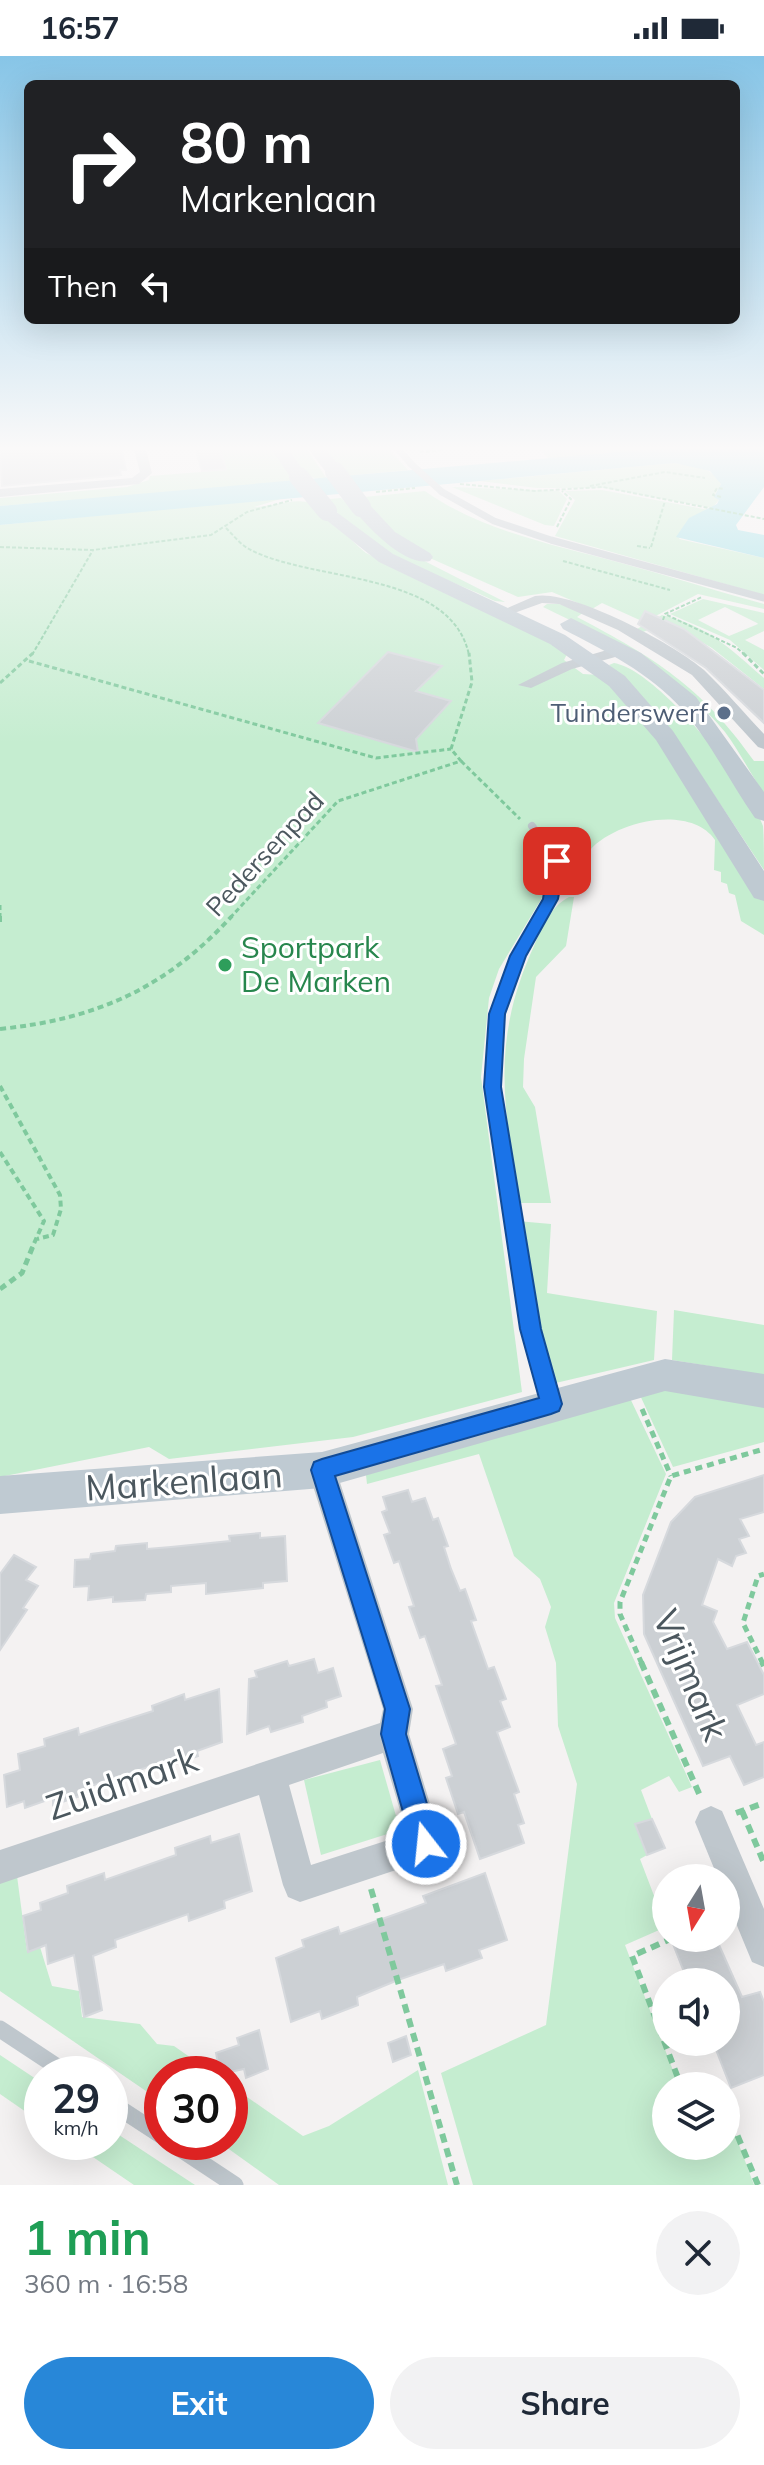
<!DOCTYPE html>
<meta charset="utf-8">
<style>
:root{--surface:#fff;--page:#f2f2f3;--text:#1f2937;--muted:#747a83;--accent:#2887d8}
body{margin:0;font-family:Mulish,sans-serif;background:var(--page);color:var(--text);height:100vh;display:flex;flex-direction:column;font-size:30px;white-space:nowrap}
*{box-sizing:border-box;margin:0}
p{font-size:26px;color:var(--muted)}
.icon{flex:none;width:44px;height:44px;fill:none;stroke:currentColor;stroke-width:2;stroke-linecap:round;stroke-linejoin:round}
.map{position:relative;height:2129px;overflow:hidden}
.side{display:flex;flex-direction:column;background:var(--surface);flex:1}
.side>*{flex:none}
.top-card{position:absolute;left:24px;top:24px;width:716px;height:244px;border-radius:12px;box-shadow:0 8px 32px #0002;background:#202124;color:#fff;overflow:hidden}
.needle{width:52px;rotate:191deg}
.controls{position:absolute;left:652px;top:1808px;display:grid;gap:16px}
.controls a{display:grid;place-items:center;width:88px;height:88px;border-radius:50%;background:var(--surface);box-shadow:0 8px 32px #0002;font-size:40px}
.speed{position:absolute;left:24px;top:2000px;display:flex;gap:16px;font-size:40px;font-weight:700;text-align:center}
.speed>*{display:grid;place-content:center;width:104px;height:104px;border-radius:50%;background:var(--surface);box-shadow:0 8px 32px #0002;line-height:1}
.speed small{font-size:20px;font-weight:400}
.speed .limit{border:12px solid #d22;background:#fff;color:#111}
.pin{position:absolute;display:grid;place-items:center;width:68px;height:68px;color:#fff;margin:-34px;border-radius:16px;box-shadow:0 4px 12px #0006}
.me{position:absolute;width:88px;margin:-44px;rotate:344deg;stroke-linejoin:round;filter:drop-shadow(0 0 6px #0008)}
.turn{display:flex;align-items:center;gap:28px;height:168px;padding:0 24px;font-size:36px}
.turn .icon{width:104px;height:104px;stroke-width:2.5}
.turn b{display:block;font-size:56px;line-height:68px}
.then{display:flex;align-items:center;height:76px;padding:0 24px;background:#0003;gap:16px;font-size:30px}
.round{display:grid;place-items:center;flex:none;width:84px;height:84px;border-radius:42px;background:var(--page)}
.headline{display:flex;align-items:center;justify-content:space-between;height:136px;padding:0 24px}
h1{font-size:48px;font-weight:700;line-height:60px;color:#1e9e55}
.action{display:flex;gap:16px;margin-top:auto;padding:16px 24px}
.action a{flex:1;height:92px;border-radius:48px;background:var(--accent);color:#fff;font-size:32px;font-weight:700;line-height:92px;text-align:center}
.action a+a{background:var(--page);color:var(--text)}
.status{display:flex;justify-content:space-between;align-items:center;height:56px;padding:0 40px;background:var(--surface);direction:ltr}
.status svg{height:22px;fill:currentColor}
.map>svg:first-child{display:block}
.green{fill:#c5edd0;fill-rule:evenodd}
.water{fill:#96dee6}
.building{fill:#ccd0d4;stroke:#d6d9dd;stroke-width:2}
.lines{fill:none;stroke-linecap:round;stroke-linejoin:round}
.path-far4{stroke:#7fc99d;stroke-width:2;stroke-dasharray:4 2;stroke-linecap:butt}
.path-far3{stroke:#7fc99d;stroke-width:3;stroke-dasharray:5 3;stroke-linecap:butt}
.path-far2{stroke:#7fc99d;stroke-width:4;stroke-dasharray:6 4;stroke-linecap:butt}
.path-far1{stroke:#7fc99d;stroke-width:5;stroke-dasharray:7 5;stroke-linecap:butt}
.path{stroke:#7fc99d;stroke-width:6;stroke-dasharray:9 6;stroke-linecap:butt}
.lane-far4{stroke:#bfc7cd;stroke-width:7}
.lane-far3{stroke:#bfc7cd;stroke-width:8}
.lane-far2{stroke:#bfc7cd;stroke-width:11}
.lane-far1{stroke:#bfc7cd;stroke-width:13}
.lane{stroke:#bfc7cd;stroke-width:17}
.street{fill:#bfc7cd;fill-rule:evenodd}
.secondary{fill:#bfcad2;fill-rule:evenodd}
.lane-bridge{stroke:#bfc7cd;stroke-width:7}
.secondary-bridge{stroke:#bfcad2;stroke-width:20}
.route{fill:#1a73e8;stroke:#114b97;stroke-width:2}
.service-dot{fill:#5c6f8a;stroke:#fff;stroke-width:3}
.leisure-dot{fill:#2e9e5b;stroke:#fff;stroke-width:3}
.labels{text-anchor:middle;stroke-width:6;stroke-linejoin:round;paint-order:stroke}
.far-service-label{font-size:26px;fill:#4e5e75;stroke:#fff;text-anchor:end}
.far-street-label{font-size:26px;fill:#4b575e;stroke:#fff}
.leisure-label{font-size:30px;fill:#27864d;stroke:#fff;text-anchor:start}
.near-street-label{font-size:36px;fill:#4b575e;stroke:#fff}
</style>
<div class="status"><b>16:57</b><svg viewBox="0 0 49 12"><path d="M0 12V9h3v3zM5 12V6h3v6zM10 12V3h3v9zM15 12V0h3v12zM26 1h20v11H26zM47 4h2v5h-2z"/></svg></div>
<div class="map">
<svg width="764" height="2129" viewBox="0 0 764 2129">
<rect width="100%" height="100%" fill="#f4f2f2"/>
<g class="green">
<polygon points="220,390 272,390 298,426 0,450 0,442 127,431 149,424 150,420 227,414"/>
<path d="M282,390h23l22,33c-24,2 -31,-15 -45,-33z"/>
<polygon points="321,390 386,390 408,414 344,420"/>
<polygon points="537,390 549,393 580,390 687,390 549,403"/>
<path d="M675,407c17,2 39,5 46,21l-7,12 5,4 -7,8 -108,-20h-67l-57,-7z"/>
<polygon points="452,431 559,435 567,443 554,470 545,469"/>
<polygon points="602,434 709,454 698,458 679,483 764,502 764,539 555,480 575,444 565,435"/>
<path d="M425,435c56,40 130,54 196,72 48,13 95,28 143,41v5l-66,-15 -54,28 -42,-19 -10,6 -40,-17 -34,5 -104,-46 -46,-42 -4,-12z"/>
<path d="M287,441l-33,10c17,0 36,-8 53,-5 11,2 46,41 59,51l176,84 25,17 -3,6 19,14 17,1 49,48 115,176v36l-23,-14 -6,-26 -6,-2 -2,-9 -6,-2v-10l-7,-2 1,-30c-25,-36 -99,-19 -125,10 -5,6 -9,15 -13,22h-10l-3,-14 -13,-16 -6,5 6,5 -4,25 -17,-19 -5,4 23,26 -49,81 -10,29 -8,79 41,315 -169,45 -184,22 -20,-12 -149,30v-952z"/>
<path d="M341,442l54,48 110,56 -10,-1c-42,-21 -148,-55 -165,-102z"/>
<path d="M703,543l61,14v18l-19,9 19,10v20l-34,-30 -60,-26zM725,551l32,16 1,1 -29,12 -31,-16z"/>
<path d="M547,548h12l25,8 -7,5c78,41 125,70 177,144h10v33c-13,-20 -25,-43 -39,-62 -38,-49 -126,-99 -182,-125z"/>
<path d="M662,559c47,11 68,34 102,63v11l-52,-41 -45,-26 -24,10 -6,-3z"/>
<path d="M614,607c44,7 134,121 149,163 1,12 1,31 1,44l-101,-152 -54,-53z"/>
<path d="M569,841h5l-8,49 -30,31 -12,82 -1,28 12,20 16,96h-31c-17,-98 -29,-163 14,-257 8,-19 16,-39 35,-49z"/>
<polygon points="517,1165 551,1168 547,1237 657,1255 654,1304 547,1329"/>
<polygon points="674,1254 764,1269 764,1319 672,1304"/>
<polygon points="682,1333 764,1345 764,1386 673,1411 639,1337"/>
<polygon points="629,1340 666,1418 614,1547 615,1562 692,1731 679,1736 669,1720 641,1734 652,1763 635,1769 647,1799 640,1803 666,1871 625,1889 679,2030 666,2030 666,2090 726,2090 726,2063 729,2062 754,2129 473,2129 441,2017 546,1969 577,1728 558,1670 556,1607 545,1571 551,1551 540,1523 514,1500 479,1398 367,1428 366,1419"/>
<polygon points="380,1704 400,1774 321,1799 304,1724"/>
<polygon points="17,1820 27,1895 40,1891 52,1930 79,1935 82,1961 140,1968 157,1988 174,1990 214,2018 162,2018 162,2046 0,1935 0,1825"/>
<polygon points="0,1999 42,2027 42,2067 0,2038"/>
<polygon points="418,2014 448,2129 279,2129 219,2086 230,2086 230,2029 303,2080 329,2070"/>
<polygon points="110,2073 195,2129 134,2129 71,2086 110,2086"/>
</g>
<polygon class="water" points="687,390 764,390 764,431 736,469 738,474 764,479 764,502 676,481 689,462 717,448 719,444 714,441 721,428 710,415 675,407 0,469 0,450"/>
<g class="building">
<polygon points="54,390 121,390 126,414 120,414 121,419 2,430 0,393"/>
<polygon points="199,390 219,390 226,413 202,415 196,395 201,395"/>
<polygon points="645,555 684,573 764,634 764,667 706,612 638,568"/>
<polygon points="388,596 442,610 416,635 451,645 416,683 418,696 318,667"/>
<polygon points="764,1419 764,1456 740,1463 749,1480 739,1483 746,1497 736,1500 732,1510 718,1503 702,1549 717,1555 713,1566 727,1593 747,1586 764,1619 764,1638 737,1649 756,1689 764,1686 764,1721 744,1729 730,1700 703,1710 644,1578 643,1539 671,1466 695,1441"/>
<polygon points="408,1434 412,1446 425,1442 433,1464 438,1462 448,1490 444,1491 451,1513 460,1535 465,1533 476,1564 471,1565 488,1613 494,1611 506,1643 500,1645 510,1671 497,1676 519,1736 514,1738 524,1767 518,1769 524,1787 480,1803 464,1756 458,1758 446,1722 452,1720 443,1693 456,1688 436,1630 442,1629 425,1580 420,1582 409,1551 414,1550 399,1505 394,1507 384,1479 390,1477 382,1456 387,1454 383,1441"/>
<polygon points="260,1477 260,1482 285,1480 287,1525 263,1527 263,1532 206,1538 206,1527 171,1530 171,1536 146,1538 145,1544 113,1546 113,1541 88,1544 89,1530 74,1531 75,1504 90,1503 91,1498 115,1495 116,1490 147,1487 147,1493 171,1491 230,1485 229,1480"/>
<polygon points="14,1499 36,1511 26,1524 38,1530 23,1552 27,1554 0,1594 0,1518"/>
<polygon points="314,1603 318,1617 333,1612 341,1640 326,1645 327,1651 302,1660 303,1666 271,1676 269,1670 247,1678 249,1623 257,1621 255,1615 287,1605 289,1610"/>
<polygon points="219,1633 222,1686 197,1695 198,1700 164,1712 163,1706 88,1731 89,1737 53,1749 53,1742 25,1752 24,1745 7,1751 4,1719 20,1714 18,1698 45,1690 44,1683 78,1672 79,1679 106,1670 153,1655 152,1650 184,1638 185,1644"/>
<polygon points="652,1763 665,1792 647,1799 635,1768"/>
<polygon points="239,1778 252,1835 224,1845 225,1852 189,1865 188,1858 115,1884 116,1891 93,1900 102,1954 84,1961 74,1899 48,1908 46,1889 28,1896 23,1860 41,1854 40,1847 68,1837 67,1830 104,1817 105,1824 176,1799 175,1792 210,1780 211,1787"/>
<polygon points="485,1817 507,1884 479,1894 482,1902 446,1915 444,1908 398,1924 357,1941 358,1949 322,1963 320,1955 291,1966 276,1902 304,1891 302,1884 338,1871 340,1878 399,1857 426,1847 423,1840"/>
<polygon points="689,1882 716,1882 742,1941 760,1936 764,1946 764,2019 731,2032 713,1986 726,1986 726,1926 688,1926 673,1888"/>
<polygon points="259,1974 268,2013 246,2022 244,2013 220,2018 216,1997 239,1989 237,1982"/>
<polygon points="406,1980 411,1999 393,2006 388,1987"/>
</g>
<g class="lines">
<g class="path-far4">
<polyline points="420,396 439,390"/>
<polyline points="426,396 443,394"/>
<polyline points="460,428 535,435 603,431 764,463"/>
<polyline points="590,430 665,416 705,422"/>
<polyline points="376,436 415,432"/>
<polyline points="721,441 713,439 717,432 724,433"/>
<polyline points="557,471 571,443 562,435"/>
<path d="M226,472c7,7 14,16 23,21 63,34 202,21 220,106"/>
<polyline points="637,490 650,492"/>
<polyline points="0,491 93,494 211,479 247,456 292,444"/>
<polyline points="651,491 665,445"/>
<polyline points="563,505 670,534"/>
<polyline points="667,559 737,592 745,599"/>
<polyline points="663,564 665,558 702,541"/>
<polyline points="32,599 93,494"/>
</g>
<g class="path-far3">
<polyline points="743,597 764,618"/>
<polyline points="29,605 376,702 451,693"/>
<polyline points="0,627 33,597"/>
<polyline points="461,705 520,763"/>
<polyline points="0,849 0,862"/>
<polyline points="230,862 338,745 461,705 451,693 472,626 469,597"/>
</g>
<g class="path-far2">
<polyline points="0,860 0,868"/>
<path d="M0,973c97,-10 166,-41 232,-113"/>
<polyline points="0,1030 60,1139 61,1153 53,1179 37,1183"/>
<polyline points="0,1096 44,1165 32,1192"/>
</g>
<g class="path-far1">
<polyline points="0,1233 22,1217 33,1190"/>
<polyline points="642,1353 671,1420"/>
<polyline points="642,1608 620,1558 620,1546 671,1420 764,1393"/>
<polyline points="763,1608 743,1567 758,1520 764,1518"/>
</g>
<g class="path">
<polyline points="641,1606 701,1742"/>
<polyline points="762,1606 764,1610"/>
<polyline points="742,1755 764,1807"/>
<polyline points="736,1757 764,1747"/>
<polyline points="371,1833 457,2129"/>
<polyline points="673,1882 632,1900 681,2030"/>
<polyline points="726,2052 758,2129"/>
</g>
<g class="lane-far4">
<polyline points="396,390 411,408"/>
<polyline points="442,436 494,465 551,484 764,542"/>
</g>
<g class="lane-far3">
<polyline points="532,770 557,805 551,843 540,862"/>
<polyline points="556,822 583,826"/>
</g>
<path class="lane-far2" d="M518,1192c-10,-63 -37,-177 -20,-237 10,-34 25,-64 43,-95"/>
<polyline class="lane-far1" points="518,1190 531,1273 551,1346"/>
<g class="lane">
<polyline points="0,1973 68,2018"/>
<polyline points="110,2046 162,2080"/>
<polyline points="170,2086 235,2129"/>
</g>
<g class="street">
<polygon points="133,390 145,390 152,417 139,428 0,441 0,433 132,422 140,416"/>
<path d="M535,540c37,-7 141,49 169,74 21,20 40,43 60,64v15l-6,-2 -66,-72 -74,-45 -59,-26 -17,-1 -39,14 -7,-4z"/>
<polygon points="621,590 626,592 626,598 572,613 531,632 518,629 562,607"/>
<path d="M322,1402l10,3 4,9 77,239 -4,25 33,110 -4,12 -138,46 -12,-5 -5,-12 -24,-90 -259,89v-34l380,-127 3,-14 -75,-239 4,-9zM383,1697l24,81 -96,31 -22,-80z"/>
<polygon points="711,1750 722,1755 764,1853 764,1911 752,1906 726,1843 726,1822 718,1822 695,1766 700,1755"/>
</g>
<g class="secondary">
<polygon points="269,390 286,390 308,421 305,425 293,425"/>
<polygon points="306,390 323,390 344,416 341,420 329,420"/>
<path d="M361,445l7,2 27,29 35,21 3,4 -3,4c-25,6 -64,-35 -78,-54z"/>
<polygon points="327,449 393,498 565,579 625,620 673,675 764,815 764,845 754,842 656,684 609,630 550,588 379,506 320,459 320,451"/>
<path d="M571,562l70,35 55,44 68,95v29l-9,-3c-25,-36 -44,-75 -73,-109 -32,-36 -77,-58 -119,-80l-3,-5z"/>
<polygon points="665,1303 764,1318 764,1352 665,1335 322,1432 0,1458 0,1420 322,1396"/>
</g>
<polyline class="lane-bridge" points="411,408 442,436"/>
<g class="secondary-bridge">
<polyline points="335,416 361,451"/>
<polyline points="299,421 327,455"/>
</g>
</g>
<linearGradient id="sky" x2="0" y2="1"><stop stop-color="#87c5e7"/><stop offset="0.57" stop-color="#faf9f9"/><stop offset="1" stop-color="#faf9f9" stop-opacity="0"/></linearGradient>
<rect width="764" height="688" fill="url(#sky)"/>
<polygon class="route" points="557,800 565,805 558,843 526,900 505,958 501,1031 541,1273 562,1348 559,1355 551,1358 335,1420 410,1653 406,1678 439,1788 435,1798 426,1802 416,1798 412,1788 381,1678 385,1653 311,1414 314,1406 322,1403 539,1342 520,1273 484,1031 489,958 510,900 543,843 549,805"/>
<circle class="service-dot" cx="724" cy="657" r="8"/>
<circle class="leisure-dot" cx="225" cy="909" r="8"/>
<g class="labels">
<g class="far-service-label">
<text x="708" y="666">Tuinderswerf</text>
</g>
<g class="far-street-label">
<text transform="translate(265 798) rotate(-47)" y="9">Pedersenpad</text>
</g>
<g class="leisure-label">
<text x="241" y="902">Sportpark<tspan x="241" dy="34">De Marken</tspan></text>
</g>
<g class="near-street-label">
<text transform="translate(184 1425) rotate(-4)" y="13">Markenlaan</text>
<text transform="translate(691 1619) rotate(67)" y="13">Vrijmark</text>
<text transform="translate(122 1727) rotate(-19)" y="13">Zuidmark</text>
</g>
</g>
</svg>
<div class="controls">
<a><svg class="needle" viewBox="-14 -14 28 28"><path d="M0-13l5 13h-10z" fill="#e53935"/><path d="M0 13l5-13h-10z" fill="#747a83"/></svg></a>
<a><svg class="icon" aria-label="sound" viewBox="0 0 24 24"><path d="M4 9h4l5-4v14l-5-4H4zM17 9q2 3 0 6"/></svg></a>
<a><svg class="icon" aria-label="layers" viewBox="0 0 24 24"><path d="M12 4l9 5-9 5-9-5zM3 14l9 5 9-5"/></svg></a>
</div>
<div class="speed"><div>29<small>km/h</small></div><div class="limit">30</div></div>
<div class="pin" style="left:557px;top:805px;background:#d93025"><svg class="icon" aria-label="arrive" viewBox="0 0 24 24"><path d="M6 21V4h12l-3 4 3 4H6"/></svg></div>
<svg class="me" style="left:426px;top:1788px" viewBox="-20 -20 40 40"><circle r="17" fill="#1a73e8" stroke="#fff" stroke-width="3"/><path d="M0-11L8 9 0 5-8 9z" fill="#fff"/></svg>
<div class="top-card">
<div class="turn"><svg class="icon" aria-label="right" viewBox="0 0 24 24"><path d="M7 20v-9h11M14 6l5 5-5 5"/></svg><div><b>80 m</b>Markenlaan</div></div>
<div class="then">Then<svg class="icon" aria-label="left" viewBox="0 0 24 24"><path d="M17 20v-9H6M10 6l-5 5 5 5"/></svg></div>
</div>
</div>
<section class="side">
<div class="headline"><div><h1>1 min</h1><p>360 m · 16:58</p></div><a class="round"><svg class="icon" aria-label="close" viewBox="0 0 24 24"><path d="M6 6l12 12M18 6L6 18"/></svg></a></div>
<div class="action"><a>Exit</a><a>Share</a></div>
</section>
